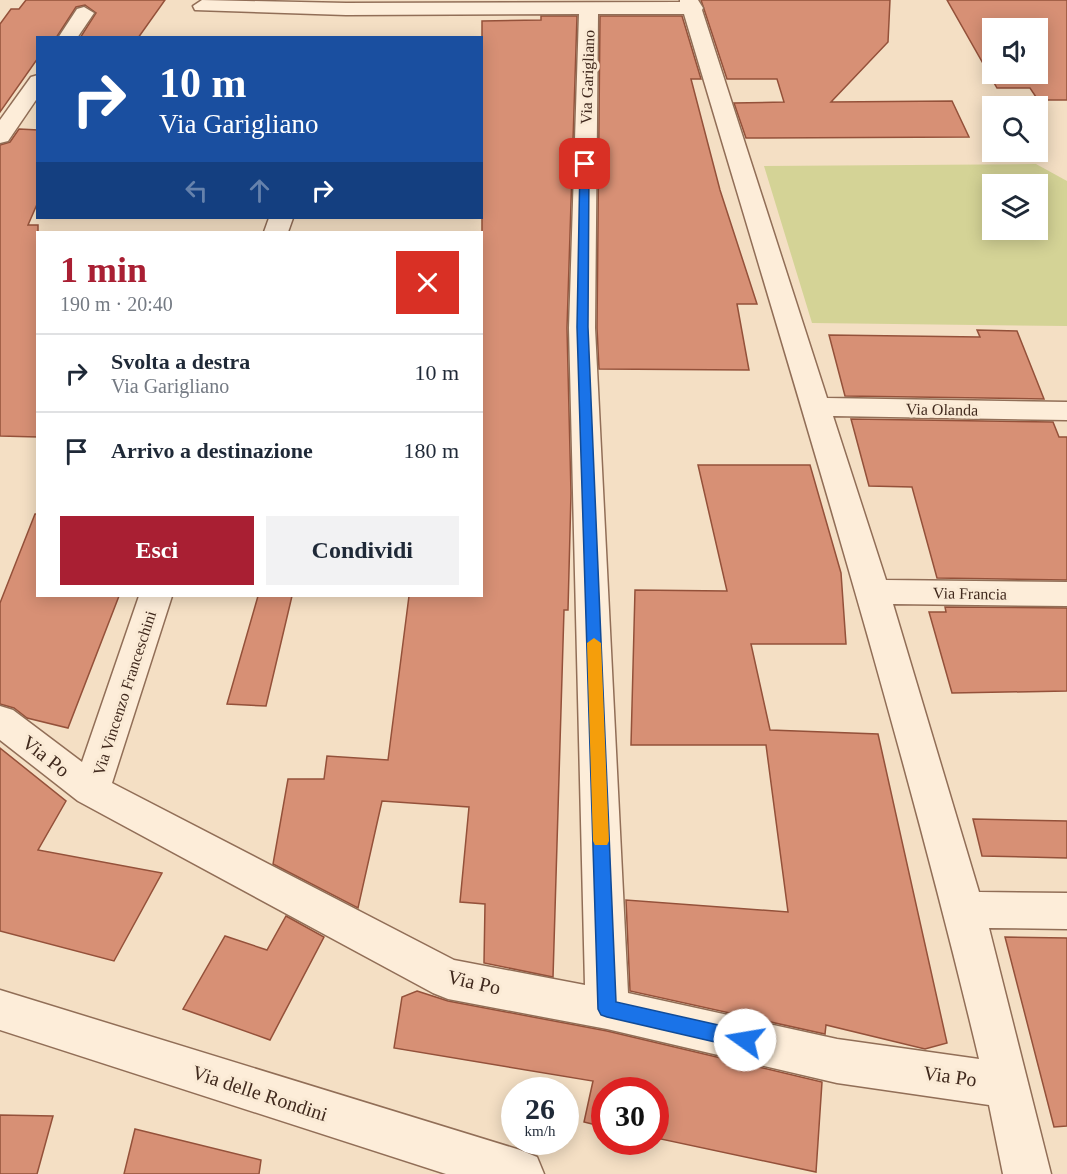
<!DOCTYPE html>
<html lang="it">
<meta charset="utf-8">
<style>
:root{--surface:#fff;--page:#f2f2f3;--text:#1f2937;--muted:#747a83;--line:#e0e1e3;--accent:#a91f33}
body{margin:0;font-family:"Times New Roman",serif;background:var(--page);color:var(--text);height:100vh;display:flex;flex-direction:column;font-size:22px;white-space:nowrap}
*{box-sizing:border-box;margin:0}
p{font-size:20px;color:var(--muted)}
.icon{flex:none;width:33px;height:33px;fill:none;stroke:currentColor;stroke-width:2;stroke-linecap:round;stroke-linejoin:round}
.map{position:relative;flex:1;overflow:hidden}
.details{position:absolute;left:36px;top:231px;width:447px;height:366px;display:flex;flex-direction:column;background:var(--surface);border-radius:0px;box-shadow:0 3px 15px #0003}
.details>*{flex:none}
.hud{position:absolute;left:36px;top:36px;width:447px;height:183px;border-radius:0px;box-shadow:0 3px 15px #0003;background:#1a4fa0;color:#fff;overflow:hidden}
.buttons{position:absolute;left:982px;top:18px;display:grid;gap:12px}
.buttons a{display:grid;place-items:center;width:66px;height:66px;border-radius:0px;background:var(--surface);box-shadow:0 3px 15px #0003;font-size:30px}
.speed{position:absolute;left:501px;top:1077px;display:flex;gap:12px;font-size:30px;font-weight:700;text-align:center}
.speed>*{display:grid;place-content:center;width:78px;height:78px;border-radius:50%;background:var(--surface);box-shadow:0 3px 15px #0003;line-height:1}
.speed small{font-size:15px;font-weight:400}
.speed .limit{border:9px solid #d22;background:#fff;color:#111}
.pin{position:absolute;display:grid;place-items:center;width:51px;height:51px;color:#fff;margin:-26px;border-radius:12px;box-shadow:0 3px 9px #0006}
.me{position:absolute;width:66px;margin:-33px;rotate:283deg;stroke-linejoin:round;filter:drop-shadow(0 0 4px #0008)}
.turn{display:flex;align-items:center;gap:21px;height:126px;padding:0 24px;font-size:27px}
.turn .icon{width:78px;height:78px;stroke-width:2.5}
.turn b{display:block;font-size:42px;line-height:51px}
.lanes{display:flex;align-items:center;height:57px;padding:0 24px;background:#0003;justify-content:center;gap:30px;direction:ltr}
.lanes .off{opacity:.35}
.round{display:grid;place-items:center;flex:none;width:63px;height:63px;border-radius:0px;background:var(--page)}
.headline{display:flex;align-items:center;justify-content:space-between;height:102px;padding:0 24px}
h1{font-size:36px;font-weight:700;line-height:45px;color:var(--accent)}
.action{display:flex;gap:12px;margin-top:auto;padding:12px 24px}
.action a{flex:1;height:69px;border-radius:0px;background:var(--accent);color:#fff;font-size:24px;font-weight:700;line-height:69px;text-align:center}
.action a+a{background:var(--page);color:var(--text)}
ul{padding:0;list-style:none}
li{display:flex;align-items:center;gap:18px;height:78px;padding:0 24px;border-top:2px solid var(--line)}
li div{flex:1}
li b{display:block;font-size:22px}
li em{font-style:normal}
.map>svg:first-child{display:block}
.green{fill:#d4d396;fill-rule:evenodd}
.building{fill:#d79075;stroke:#94513a;stroke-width:1.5;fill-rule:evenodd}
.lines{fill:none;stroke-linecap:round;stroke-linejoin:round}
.minor-casing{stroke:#916e57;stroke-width:3}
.tertiary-casing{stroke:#916e57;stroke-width:3}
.minor{fill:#fdedd9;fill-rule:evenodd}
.tertiary{fill:#fdedd9;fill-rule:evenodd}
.route{fill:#1a73e8;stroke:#114b97;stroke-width:1.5}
.slow{fill:#f59e0b}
.labels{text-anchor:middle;stroke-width:6;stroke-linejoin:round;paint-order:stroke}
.street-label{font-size:16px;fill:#40291d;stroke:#faead5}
.near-street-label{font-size:20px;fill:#40291d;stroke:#faead5}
</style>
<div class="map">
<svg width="1067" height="1174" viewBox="0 0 1067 1174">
<rect width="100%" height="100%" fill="#f4dfc4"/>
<path class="green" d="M1036,164l31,17v145l-255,-3 -48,-157zM993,184h45v46h-45z"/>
<g class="building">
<polygon points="26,0 165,0 138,38 80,38 96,13 85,5 76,7 56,38 38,38 38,58 0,112 0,24 11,9 19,9"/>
<polygon points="701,0 890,0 888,42 831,102 952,101 969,137 746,138 734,103 784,102 777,79 727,79"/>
<path d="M947,0h120v100h-29l-8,-12h-33zM993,28h45v46h-45z"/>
<polygon points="541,16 577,16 567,328 571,493 568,610 564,610 553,977 484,963 485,904 460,902 469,807 382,801 358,908 273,864 288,779 324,779 327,756 388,760 409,596 482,596 482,21 541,20"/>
<polygon points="600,16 682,16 701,79 691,79 720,190 757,304 737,304 749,370 599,369 597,328"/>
<polygon points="19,129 38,130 38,202 28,225 38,225 38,437 0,436 0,145 10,142"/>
<polygon points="977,330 1017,331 1044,399 845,396 829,335 980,337"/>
<polygon points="851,419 1053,422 1059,437 1067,437 1067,580 937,578 912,487 869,486"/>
<polygon points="698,465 810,465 841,573 846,644 751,644 770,730 878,734 947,1043 925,1049 826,1025 825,1034 630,991 626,900 788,912 766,745 631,745 635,590 727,591"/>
<polygon points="35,514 38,514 38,596 119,596 68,728 27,718 14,708 0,704 0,603"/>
<polygon points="258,596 292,596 266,706 227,704"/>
<polygon points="945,607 1067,608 1067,691 952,693 929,612 946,612"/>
<polygon points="0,748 66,801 38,850 162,873 114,961 0,931"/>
<polygon points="973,819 1067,821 1067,858 982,856"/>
<polygon points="286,916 324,937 270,1040 183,1009 225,936 267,950"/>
<polygon points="1005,937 1067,938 1067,1126 1054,1127"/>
<polygon points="417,991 448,1001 607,1031 822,1082 816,1172 656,1138 656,1090 604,1090 604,1127 584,1122 593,1081 394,1048 402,997"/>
<polygon points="0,1115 53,1116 37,1174 0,1174"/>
<polygon points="135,1129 261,1160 259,1174 124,1174"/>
</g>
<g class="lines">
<g class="minor-casing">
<g id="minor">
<path d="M202,0l144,3 334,-1v-2h18l5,8 -1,2 125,388 240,4v18l-234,-4 53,164 181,2v24l-174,-2 86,288 88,1v36l-78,-1 62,246h-48l-14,-69 -152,-22 -230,-54 -159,-30 -15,-6 -355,-192 -78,-61v-34l13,4 69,52 57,-166h33l-60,187 342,177 131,25 -16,-657 10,-314 -233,1 -151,-5 -2,-4zM598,14h86c103,347 211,693 295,1045l-142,-20 -209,-46 -33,-665z"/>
<polygon points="84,7 94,13 77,38 58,38 77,9"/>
<polygon points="38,75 38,97 8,141 0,143 0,120 31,77"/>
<polygon points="269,218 293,218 288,232 264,232"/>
</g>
</g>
<g class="tertiary-casing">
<polygon id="tertiary" points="0,990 520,1150 537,1157 544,1174 446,1174 0,1030"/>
</g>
<use href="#minor" class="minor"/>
<use href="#tertiary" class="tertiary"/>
</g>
<polygon class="route" points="585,161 589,164 588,327 616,1002 745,1031 752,1034 754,1040 752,1046 745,1049 607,1017 601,1015 598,1009 577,327 580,164"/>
<polygon class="slow" points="594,638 601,643 609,841 607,845 595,845 593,841 587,643"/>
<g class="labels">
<g class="street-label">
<text transform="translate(587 77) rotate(-88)" y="6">Via Garigliano</text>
<text transform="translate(942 409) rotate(1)" y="6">Via Olanda</text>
<text transform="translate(970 593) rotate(1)" y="6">Via Francia</text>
<text transform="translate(124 693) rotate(-72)" y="6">Via Vincenzo Franceschini</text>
</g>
<g class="near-street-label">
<text transform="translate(46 756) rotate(38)" y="7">Via Po</text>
<text transform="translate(474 982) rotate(13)" y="7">Via Po</text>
<text transform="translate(950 1076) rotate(8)" y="7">Via Po</text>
<text transform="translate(260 1093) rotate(18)" y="7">Via delle Rondini</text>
</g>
</g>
</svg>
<div class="buttons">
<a><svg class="icon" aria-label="sound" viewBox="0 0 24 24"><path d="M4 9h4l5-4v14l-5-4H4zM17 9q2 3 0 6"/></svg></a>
<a><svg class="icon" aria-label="search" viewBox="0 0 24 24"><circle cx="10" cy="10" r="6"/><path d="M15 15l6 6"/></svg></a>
<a><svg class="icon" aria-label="layers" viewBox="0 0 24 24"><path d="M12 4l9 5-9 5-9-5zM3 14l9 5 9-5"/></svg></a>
</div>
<div class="speed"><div>26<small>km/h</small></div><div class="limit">30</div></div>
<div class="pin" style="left:585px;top:164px;background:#d93025"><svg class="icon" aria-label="arrive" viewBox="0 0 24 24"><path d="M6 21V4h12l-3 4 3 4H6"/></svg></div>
<svg class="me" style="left:745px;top:1040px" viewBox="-20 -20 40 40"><circle r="19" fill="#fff"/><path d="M0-13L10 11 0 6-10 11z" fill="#1a73e8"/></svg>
<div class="hud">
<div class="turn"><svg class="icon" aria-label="right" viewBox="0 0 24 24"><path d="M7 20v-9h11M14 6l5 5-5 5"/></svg><div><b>10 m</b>Via Garigliano</div></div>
<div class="lanes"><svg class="icon off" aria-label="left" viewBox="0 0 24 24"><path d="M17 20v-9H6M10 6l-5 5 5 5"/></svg><svg class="icon off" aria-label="ahead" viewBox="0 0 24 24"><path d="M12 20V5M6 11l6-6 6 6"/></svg><svg class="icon" aria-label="right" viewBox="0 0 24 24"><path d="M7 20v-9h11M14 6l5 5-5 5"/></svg></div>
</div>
<section class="details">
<div class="headline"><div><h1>1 min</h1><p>190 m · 20:40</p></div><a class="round" style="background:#d93025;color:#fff"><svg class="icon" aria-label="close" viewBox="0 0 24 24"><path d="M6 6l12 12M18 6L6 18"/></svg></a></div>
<ul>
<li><svg class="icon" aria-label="right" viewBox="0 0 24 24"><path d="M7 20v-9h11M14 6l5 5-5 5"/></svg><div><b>Svolta a destra</b><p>Via Garigliano</p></div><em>10 m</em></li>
<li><svg class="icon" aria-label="arrive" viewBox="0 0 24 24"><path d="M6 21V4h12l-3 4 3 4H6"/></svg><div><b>Arrivo a destinazione</b></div><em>180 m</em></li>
</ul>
<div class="action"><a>Esci</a><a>Condividi</a></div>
</section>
</div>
